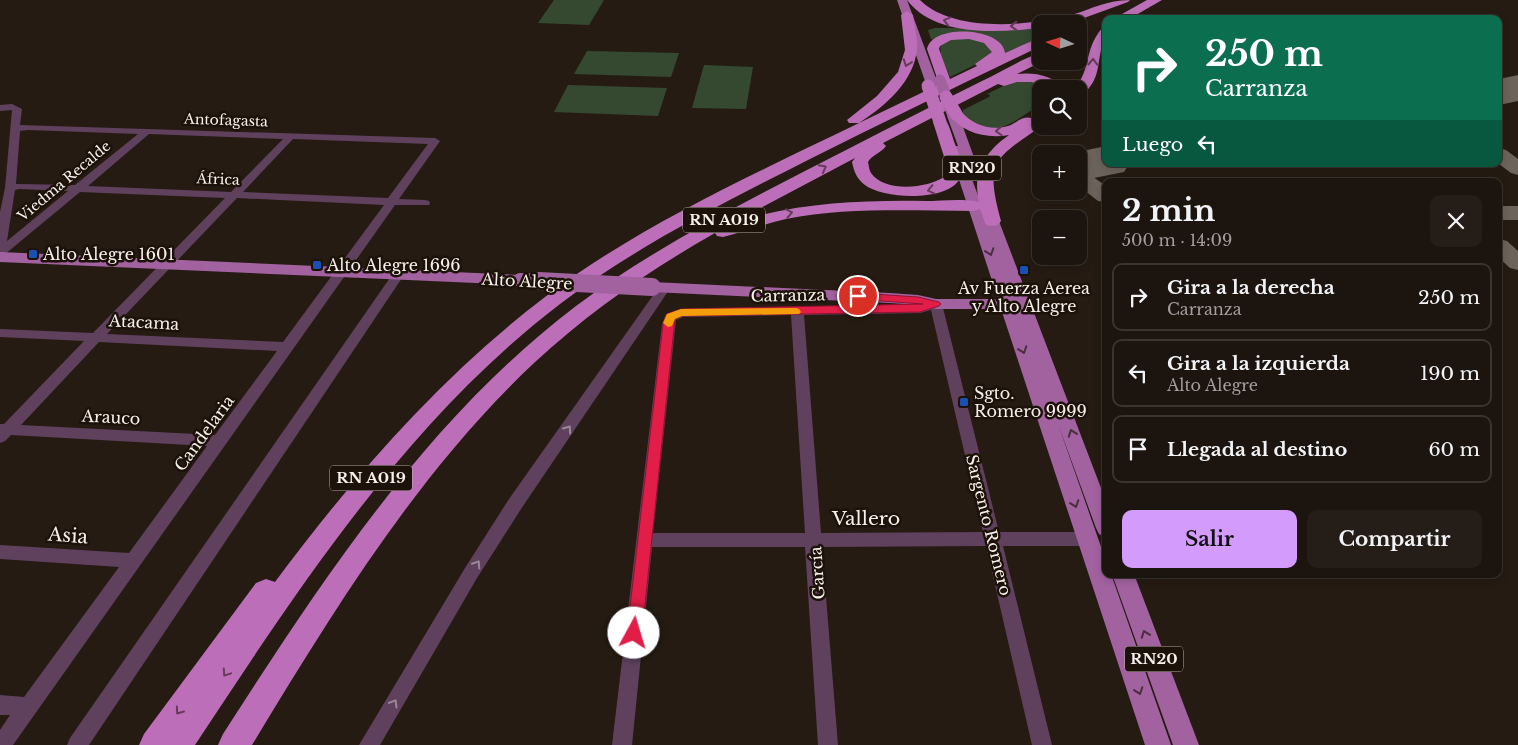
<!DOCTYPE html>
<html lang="es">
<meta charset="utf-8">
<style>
:root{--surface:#1c140e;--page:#251d17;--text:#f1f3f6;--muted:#a09e9e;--line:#3a332e;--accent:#d39cfc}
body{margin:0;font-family:"Libre Baskerville",serif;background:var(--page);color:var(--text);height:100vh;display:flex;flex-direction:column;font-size:19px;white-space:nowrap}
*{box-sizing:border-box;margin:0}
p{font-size:16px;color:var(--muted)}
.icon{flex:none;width:28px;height:28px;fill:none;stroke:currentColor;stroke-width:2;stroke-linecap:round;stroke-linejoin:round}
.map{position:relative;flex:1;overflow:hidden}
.drawer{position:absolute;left:1102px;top:178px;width:400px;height:400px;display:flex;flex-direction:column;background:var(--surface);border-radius:10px;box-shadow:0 2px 8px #0003,0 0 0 1px var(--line)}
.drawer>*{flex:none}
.top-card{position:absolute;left:1102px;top:15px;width:400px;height:152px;border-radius:10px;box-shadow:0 2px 8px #0003,0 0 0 1px var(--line);background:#0b6e4f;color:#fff;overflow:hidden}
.needle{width:32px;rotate:274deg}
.buttons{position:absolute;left:1032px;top:15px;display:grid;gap:10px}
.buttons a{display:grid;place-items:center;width:55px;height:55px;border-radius:10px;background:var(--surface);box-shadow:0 2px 8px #0003,0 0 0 1px var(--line);font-size:25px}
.pin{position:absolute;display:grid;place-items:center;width:42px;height:42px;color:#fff;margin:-21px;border:2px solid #fff;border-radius:50%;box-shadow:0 1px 5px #0007}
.me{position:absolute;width:55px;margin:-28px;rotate:6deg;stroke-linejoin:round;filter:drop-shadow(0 0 4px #0008)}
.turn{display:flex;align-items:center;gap:18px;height:105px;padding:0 20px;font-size:22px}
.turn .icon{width:65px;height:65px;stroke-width:2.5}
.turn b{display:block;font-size:35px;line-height:42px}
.then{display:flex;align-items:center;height:48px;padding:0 20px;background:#0003;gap:10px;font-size:19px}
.round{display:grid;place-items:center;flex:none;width:52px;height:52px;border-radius:10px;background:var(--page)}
.summary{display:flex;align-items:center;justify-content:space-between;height:85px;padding:0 20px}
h1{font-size:30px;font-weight:800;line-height:38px}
.cta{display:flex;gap:10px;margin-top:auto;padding:10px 20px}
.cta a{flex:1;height:58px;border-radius:10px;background:var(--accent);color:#111;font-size:20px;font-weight:800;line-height:58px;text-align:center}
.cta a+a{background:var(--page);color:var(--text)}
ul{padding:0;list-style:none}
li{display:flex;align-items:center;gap:15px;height:68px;margin:0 10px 8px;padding:0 10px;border:2px solid var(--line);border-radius:10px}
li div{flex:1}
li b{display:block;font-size:19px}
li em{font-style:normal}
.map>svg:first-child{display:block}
.green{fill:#354931}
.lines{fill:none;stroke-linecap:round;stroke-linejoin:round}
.taxiway{fill:#6c635b;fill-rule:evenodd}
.runway{fill:#6c635b;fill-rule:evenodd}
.minor{fill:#5f415e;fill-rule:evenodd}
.major{fill:#a1629f;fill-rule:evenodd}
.highway{fill:#bc6fb8;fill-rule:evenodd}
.major-bridge-far2{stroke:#a1629f;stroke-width:11}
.major-bridge-far1{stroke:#a1629f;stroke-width:14}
.major-bridge{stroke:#a1629f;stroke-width:18}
.highway-bridge{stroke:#bc6fb8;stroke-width:13}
.oneway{stroke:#643c58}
.oneway2{stroke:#4b2e3e}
.oneway3{stroke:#9c8796}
.route{fill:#e11d48;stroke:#92132f}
.slow{fill:#f59e0b}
.transit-dot{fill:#1a4fb4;stroke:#1c120a;stroke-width:2}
.labels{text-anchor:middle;stroke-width:5;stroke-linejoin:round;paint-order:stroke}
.far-street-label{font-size:14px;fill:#f7f0ea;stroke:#1c120a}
.shield{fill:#1c120a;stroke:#b5ada7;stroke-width:1}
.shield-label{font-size:15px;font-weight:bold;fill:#f7f0ea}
.poi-label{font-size:16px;fill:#f7f0ea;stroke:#1c120a;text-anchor:start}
.street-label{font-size:16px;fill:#f7f0ea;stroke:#1c120a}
.near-street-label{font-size:19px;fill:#f7f0ea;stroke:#1c120a}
</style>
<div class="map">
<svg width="1518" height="745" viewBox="0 0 1518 745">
<rect width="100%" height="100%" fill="#251b12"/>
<g class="green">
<polygon points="554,0 604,0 589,25 538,23"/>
<polygon points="1041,26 1041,37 1001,55 987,38 933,40 931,39 928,30 935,28 1001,28"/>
<path d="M943,39h37l14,13 -9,8 -35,17c-5,-13 -14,-25 -7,-38z"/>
<polygon points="587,51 679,53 671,77 574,74"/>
<polygon points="704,65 753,67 746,109 692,108"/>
<path d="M1031,80l21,9h-11v15c-30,19 -45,37 -79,11l1,-5 26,-13 1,-2 -3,-1 27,-13z"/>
<polygon points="568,85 667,88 658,116 554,112"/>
</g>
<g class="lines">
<g class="taxiway">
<polygon points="1499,148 1506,150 1518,159 1518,175 1511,173 1499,164"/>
<polygon points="1079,170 1086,172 1106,186 1106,202 1098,201 1079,186"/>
<rect x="1499" y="206" width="19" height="14"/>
<polygon points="1499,239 1507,241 1518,251 1518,270 1510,268 1499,258"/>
</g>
<g class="runway">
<polygon points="1518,75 1518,101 1499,105 1499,79"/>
<polygon points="1106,146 1106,164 1129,164 1124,172 1079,181 1079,154 1068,154"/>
</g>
<g class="minor">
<path d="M12,104l10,5 -2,16 415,13 5,3 -41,58 26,1 4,1 1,2 -1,2h-34l-382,540h-13v-15l10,-15h-10v-20l24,2 95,-130 -119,-8v-14l129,8 78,-107 -196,-11 -6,6 -5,2v-19h4l80,-83 -84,-4v-8l93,4 132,-135 -145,-6 -76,63 -4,2v-45l5,-24 7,-78 -12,1v-6zM28,130l110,4 -63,51 -59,-1 4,-53zM149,134l134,5 -52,53 -143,-6zM293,139l135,5 -40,54 -145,-6zM19,189l49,2 -61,50 8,-51zM237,198l147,7 -101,137 -176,-8zM99,342l178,9 -62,84 -194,-10z"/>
<polygon points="398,271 404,275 89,745 67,745 70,738 394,272"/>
<polygon points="665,283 671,287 521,509 477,578 380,745 359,745 465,568 509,499 661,284"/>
<path d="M936,300l6,4 57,228h88l6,2 2,5 -2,5 -6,2h-84l49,199h-20l-46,-199 -164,1 16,198h-20l-13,-198h-153l-20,198h-20l50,-421 4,-10 15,-5 238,-4zM931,310l52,222 -162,1 -17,-218 116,-2zM791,315l14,218h-152l23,-213 7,-3z"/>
</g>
<g class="major">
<polygon points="897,0 907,0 938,84 936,86 928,86 926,84"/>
<polygon points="953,112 959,116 975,160 974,163 966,163 980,201 985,199 992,203 1106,501 1106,537 1099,534 1096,528 1058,424 1106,561 1106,574 1111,574 1171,745 1145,745 1001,309 936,309 918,305 890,303 652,292 646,290 644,287 646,284 652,282 890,293 918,295 936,299 998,299 949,149 951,146 958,146 947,116"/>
<polygon points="0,252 520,275 525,277 528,280 525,283 520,285 0,262"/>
<polygon points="1112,574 1134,574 1199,745 1173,745"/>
</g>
<g class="highway">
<path d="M907,0h13c33,33 109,26 151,15 21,-6 36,-15 59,-15l-2,2 -55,20 -32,2v4c-42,4 -105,10 -134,-28z"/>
<polygon points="1147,0 1162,0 1129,19 1113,19"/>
<path d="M907,11l6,4c1,11 5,23 4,34 -3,33 -32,57 -58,74l85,-41 -7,-4 -10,-29c5,-26 76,-22 78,4l36,-16v9c-78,37 -155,75 -233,114 -85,43 -171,86 -248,144 -153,117 -260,282 -365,441h-56l5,-11 112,-151 10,-4 9,3c78,-105 165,-205 270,-285 95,-72 207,-122 314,-174h-10l-2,-3 30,-24 21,-24 7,-22 -4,-35zM969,39l15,4 8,9 -17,12 2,2 -27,13 -11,-30 1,-3 11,-6z"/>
<path d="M1106,27c1,9 -3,15 -5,23 -4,20 -2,28 -17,44l-5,1v-6h-5c18,-20 9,-38 28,-61z"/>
<path d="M1041,53l2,8 -26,13c17,-2 36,1 47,15h-16l-16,-7h-15l-13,4 -6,-2 -115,59 3,3c-5,7 -14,9 -18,16 1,4 1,8 3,11 14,20 57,15 73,4l3,-11 -14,-44 2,-3h10c5,7 7,17 10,25 4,11 12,25 4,36 -14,22 -76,19 -94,5 -8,-6 -11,-13 -13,-23l3,-4 -123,65c63,-20 127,-23 193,-22 17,0 37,-3 54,1 -7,-30 6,-50 30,-67 -23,4 -47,-2 -60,-21l2,-3h10c11,14 30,20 47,15 10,-3 14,-12 25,-7l8,-3 1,10c-49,33 -57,36 -41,95l-3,4 -6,1 -6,-1 -6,-16 -6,2c-62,0 -127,-4 -188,8 -22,5 -42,13 -63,18l-6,-1 -2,-3c-65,37 -126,79 -181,130 -116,109 -200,247 -282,382h-34l5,-11c100,-155 204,-315 353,-428 85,-63 180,-110 274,-158 44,-23 88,-45 132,-67 19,-9 39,-22 59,-28z"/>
</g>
<polyline class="major-bridge-far2" points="940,80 952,113"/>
<polyline class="major-bridge-far1" points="520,280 563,282"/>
<polyline class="major-bridge" points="539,281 652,287"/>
<g class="highway-bridge">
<polyline points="928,86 940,122"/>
<polyline points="946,97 956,114"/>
</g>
</g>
<defs><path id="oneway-chevron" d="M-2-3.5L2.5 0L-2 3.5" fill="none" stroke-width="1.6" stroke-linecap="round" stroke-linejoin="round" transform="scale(1.25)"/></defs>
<g class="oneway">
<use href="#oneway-chevron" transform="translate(947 21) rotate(-165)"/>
<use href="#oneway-chevron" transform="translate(1014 26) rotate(178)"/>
<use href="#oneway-chevron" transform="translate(1093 62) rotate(-89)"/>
<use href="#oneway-chevron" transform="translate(907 63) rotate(110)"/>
<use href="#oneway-chevron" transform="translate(999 131) rotate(178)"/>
<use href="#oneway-chevron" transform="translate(823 168) rotate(-28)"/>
<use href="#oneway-chevron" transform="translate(931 190) rotate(167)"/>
<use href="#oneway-chevron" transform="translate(789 213) rotate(-11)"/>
<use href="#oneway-chevron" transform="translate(226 673) rotate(124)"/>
<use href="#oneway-chevron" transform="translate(179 711) rotate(125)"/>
</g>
<g class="oneway2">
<use href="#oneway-chevron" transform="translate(990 252) rotate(71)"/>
<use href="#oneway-chevron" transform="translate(1023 350) rotate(71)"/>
<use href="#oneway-chevron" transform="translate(1072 433) rotate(-110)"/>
<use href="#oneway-chevron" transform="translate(1075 504) rotate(71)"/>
<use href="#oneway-chevron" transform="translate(1145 634) rotate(-110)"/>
<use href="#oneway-chevron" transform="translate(1139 691) rotate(71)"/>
</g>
<g class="oneway3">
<use href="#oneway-chevron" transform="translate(568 429) rotate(-55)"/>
<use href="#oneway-chevron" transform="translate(477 564) rotate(-57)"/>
<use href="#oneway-chevron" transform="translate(394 703) rotate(-59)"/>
</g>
<polygon class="route" points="858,293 918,297 939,302 941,304 939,306 920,312 682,316 675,319 642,633 639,638 634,640 629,638 627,633 663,324 667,314 681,309 923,304 854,299 853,296"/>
<polygon class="slow" points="796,308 799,309 801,312 799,314 682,316 675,319 672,326 668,327 663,323 667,314 681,309"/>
<g class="transit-dot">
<rect x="28" y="249" width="10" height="10" rx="2.5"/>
<rect x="312" y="260" width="10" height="10" rx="2.5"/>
<rect x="1019" y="265" width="10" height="10" rx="2.5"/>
<rect x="959" y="397" width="10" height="10" rx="2.5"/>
</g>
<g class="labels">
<g class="far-street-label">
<text transform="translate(226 120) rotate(2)" y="5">Antofagasta</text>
<text transform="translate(218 179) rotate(2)" y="5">África</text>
<text transform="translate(64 181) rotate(-40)" y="5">Viedma Recalde</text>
</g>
<g class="shield">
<rect x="943" y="155.5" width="58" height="25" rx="4"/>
<rect x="683" y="207.5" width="82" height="25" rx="4"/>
<rect x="330" y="465.5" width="82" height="25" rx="4"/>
<rect x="1125" y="646.5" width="58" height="25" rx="4"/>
</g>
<g class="shield-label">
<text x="972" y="173">RN20</text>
<text x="724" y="225">RN A019</text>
<text x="371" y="483">RN A019</text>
<text x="1154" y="664">RN20</text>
</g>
<g class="poi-label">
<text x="43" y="260">Alto Alegre 1601</text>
<text x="327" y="271">Alto Alegre 1696</text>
<text x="1024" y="294" text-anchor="middle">Av Fuerza Aerea<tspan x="1024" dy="18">y Alto Alegre</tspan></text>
<text x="974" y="399">Sgto.<tspan x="974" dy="18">Romero 9999</tspan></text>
</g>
<g class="street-label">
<text transform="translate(527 281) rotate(3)" y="6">Alto Alegre</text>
<text transform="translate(788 295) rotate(-1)" y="6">Carranza</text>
<text transform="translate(144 322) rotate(3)" y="6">Atacama</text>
<text transform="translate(111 417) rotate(3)" y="6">Arauco</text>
<text transform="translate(204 433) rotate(-54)" y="6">Candelaria</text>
<text transform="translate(989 525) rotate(76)" y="6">Sargento Romero</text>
<text transform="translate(817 573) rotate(-94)" y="6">García</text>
</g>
<g class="near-street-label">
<text x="866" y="525">Vallero</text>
<text transform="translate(68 535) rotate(4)" y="7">Asia</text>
</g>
</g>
</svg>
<div class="buttons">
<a><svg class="needle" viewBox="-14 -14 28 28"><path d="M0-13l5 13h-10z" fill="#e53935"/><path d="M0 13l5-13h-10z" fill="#a09e9e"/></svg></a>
<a><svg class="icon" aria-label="search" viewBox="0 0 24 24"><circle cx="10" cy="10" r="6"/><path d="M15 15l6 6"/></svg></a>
<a>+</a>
<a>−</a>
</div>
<div class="pin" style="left:858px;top:296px;background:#d93025"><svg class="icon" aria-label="arrive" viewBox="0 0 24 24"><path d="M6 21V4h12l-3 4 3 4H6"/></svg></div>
<svg class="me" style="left:634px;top:633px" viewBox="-20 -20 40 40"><circle r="19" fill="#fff"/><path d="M0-13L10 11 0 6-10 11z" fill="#e11d48"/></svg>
<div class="top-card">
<div class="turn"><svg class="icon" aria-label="right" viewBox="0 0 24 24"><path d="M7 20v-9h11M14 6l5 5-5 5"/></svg><div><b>250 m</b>Carranza</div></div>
<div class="then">Luego<svg class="icon" aria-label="left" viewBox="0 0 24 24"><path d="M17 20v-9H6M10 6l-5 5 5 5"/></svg></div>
</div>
<section class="drawer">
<div class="summary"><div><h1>2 min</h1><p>500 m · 14:09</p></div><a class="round"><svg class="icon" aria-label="close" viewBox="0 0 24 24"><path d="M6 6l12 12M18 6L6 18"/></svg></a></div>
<ul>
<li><svg class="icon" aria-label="right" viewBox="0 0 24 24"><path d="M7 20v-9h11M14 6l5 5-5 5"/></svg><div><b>Gira a la derecha</b><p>Carranza</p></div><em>250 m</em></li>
<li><svg class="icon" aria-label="left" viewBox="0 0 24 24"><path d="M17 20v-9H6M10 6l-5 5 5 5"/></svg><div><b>Gira a la izquierda</b><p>Alto Alegre</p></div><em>190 m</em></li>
<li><svg class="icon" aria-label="arrive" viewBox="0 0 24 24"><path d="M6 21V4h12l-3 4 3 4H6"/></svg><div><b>Llegada al destino</b></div><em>60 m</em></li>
</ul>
<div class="cta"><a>Salir</a><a>Compartir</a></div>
</section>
</div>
